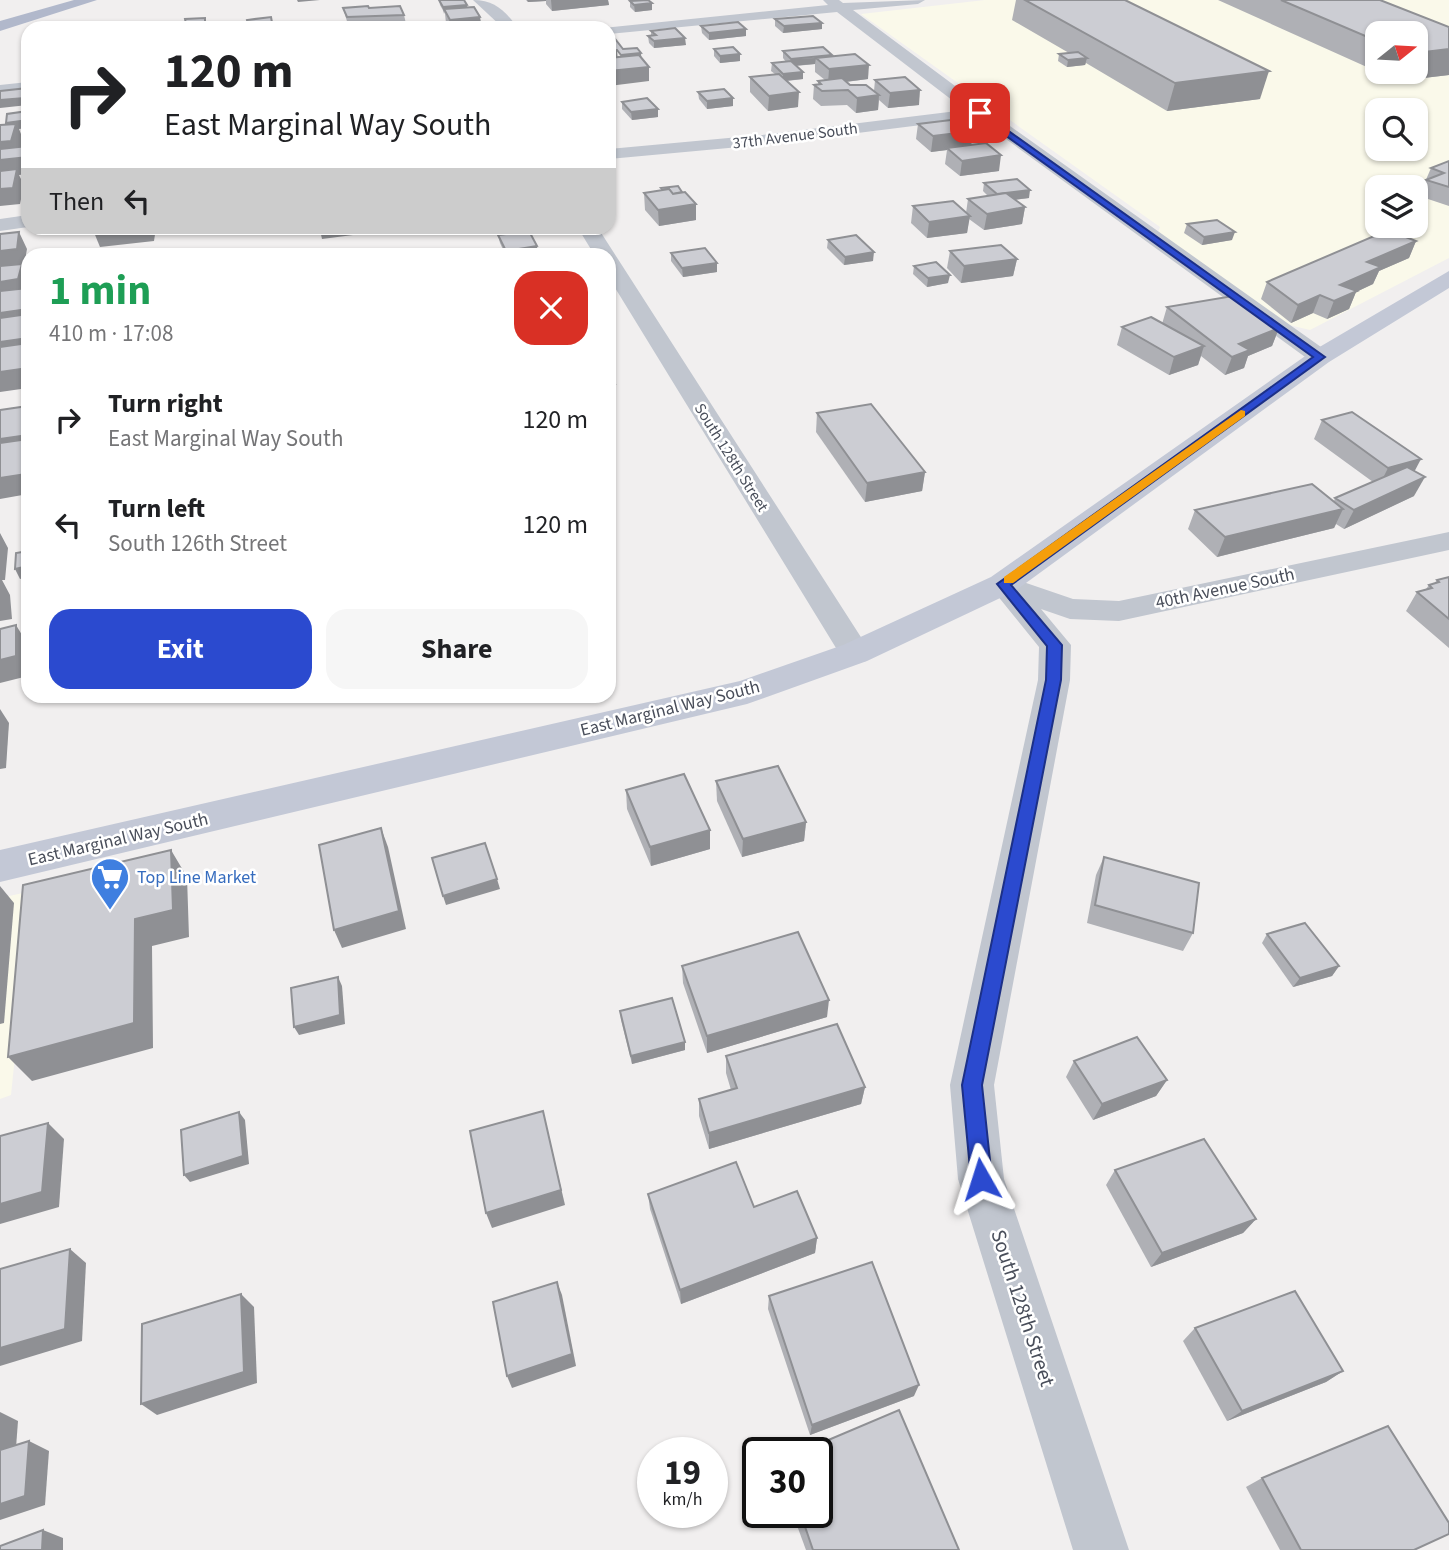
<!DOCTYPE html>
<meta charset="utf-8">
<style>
:root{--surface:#fff;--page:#f6f6f6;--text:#202124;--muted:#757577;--accent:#2b4acf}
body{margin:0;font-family:"Source Sans 3",sans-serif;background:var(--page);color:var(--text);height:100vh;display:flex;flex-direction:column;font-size:26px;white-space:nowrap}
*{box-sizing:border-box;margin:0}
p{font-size:23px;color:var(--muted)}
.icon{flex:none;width:38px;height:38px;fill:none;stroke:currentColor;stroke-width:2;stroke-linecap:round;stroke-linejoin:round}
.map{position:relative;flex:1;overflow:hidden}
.sheet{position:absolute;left:21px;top:248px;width:595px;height:455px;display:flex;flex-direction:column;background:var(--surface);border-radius:21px;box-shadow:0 2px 5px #0004}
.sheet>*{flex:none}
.top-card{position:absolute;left:21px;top:21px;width:595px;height:214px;border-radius:21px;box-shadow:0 2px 5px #0004;background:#fff;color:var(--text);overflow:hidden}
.needle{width:46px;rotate:72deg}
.fabs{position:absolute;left:1365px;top:21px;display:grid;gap:14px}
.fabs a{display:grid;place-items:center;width:63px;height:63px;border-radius:14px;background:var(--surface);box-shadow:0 2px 5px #0004;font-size:35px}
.speed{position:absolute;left:637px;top:1437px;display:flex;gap:14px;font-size:35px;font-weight:700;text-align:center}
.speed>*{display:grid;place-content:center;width:91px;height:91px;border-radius:50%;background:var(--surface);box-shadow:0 2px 5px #0004;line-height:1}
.speed small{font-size:18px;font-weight:400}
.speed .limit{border:4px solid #111;border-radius:10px;background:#fff;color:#111}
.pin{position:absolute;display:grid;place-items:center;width:60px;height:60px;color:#fff;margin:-30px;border-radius:14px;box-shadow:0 4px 10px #0006}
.me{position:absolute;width:77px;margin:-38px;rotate:354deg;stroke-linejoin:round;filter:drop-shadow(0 0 5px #0008)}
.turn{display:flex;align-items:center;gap:24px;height:147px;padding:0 28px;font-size:32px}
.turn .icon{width:91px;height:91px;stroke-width:2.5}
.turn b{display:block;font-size:49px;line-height:60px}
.then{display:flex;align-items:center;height:66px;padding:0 28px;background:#0003;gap:14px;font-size:26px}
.round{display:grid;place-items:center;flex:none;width:74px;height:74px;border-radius:21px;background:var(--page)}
.overview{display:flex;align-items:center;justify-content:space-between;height:119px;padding:0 28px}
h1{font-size:42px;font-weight:700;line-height:52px;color:#1e9e55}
.primary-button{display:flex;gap:14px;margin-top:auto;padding:14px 28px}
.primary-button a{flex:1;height:80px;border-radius:21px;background:var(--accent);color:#fff;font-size:28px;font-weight:700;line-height:80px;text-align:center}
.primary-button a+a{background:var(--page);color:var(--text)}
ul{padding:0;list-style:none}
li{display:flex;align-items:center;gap:21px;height:105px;padding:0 28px}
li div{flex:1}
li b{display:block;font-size:26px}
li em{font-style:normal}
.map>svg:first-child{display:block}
.commercial{fill:#faf9ea;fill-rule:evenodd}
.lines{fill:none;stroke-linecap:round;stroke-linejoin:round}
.street{fill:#c1c6cf;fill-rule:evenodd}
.secondary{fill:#c3c8d6;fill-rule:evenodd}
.primary{fill:#b1b8cb;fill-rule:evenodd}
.wall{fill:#afb0b5;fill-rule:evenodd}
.shaded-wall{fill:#8f9094}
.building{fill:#cccdd3;stroke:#8f9094;stroke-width:2}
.route{fill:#2b4acf;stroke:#1c3087;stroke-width:2}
.slow{fill:#f59e0b}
.labels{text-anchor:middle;stroke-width:5;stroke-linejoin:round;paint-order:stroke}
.far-street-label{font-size:16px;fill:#494e5a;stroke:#fff}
.street-label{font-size:18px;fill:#494e5a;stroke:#fff}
.shop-label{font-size:18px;fill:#366cbe;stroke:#fff;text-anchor:start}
.near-street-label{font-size:21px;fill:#494e5a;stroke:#fff}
</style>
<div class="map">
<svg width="1449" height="1550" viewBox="0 0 1449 1550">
<rect width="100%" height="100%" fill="#f1efef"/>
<g class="commercial">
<path d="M985,0h464v258l-139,72 -21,-5 -131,-93 2,-5 -299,-213zM1377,33h39v39h-39zM1377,110h39v39h-39zM1377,187h39v39h-39z"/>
<polygon points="32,891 11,1095 0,1099 0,898"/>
</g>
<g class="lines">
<g class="street">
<path d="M473,0c22,0 32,11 45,28h-15z"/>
<polygon points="823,0 839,0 843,3 925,0 918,4 853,10 986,109 1328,352 1332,357 1328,362 1312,362 977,118 761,145 609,159 609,149 761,135 965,110 837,12 609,34 609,28 603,28 828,5"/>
<polygon points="28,82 28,92 0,95 0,85"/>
<polygon points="28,215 28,227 0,231 0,219"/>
<polygon points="578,228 598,228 866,645 871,653 866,661 855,664 844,661 609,278 609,256 595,256"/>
<polygon points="1449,532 1449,550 1119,621 1070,619 1041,609 1071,645 1070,680 994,1085 1004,1179 1129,1550 1073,1550 958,1179 950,1085 1038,680 1039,647 988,584 992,577 1003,575 1073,599 1119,601"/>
</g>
<polygon class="secondary" points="1449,271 1449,288 1329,362 1015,591 867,661 747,704 0,882 0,850 740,681 843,645 991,577 1311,352"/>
<polygon class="primary" points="74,0 97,0 0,31 0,21"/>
</g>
<g class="wall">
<polygon points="439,0 464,0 467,7 482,28 449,28 446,23 445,14 440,5"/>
<polygon points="526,0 608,0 609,5 552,11 546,4 546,1 528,2"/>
<polygon points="1016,0 1125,0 1260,99 1167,111 1086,63 1085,65 1067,67 1058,61 1059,54 1069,53 1012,20"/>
<path d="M1218,0h162l69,27v48l-51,6zM1377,33h39v39h-39z"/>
<polygon points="630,1 652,3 652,10 635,12 630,7"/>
<polygon points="343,8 369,8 404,15 407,28 349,28"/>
<polygon points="775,19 822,29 783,33 775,26"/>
<polygon points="701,26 746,36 709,40 702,33"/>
<polygon points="651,31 686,45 654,48 649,43 648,36 651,36"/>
<polygon points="714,49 740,61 720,63 714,56"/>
<polygon points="783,51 832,56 868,79 846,82 850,85 874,91 875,80 919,105 888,108 879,100 878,110 856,113 847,105 821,106 813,99 814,85 818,84 818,81 825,80 815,72 815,64 796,66 803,72 803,79 787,81 798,107 768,111 750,92 750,77 775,74 771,71 772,63 786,62 783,58"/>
<polygon points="698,92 733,106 707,109 699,99"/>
<polygon points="622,102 658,109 658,117 632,120 622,109"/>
<polygon points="918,124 971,145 999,171 960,176 945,164 947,150 931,152 916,139"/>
<polygon points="1449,161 1449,206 1419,196 1431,168"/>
<polygon points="984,183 1029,198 1015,200 1025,207 1022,224 984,230 969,219 967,233 927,238 911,223 913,206 966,213 968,199 988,196 983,191"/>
<polygon points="661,188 682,192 696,204 696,220 659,226 645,210 644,193 661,191"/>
<polygon points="1187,224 1232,240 1202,245 1184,233"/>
<polygon points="498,235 538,255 506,256 500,243"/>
<polygon points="828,240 873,261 844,265 827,248"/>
<polygon points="1416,241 1409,258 1379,271 1373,284 1356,292 1349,309 1327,319 1313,313 1291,323 1261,299 1267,282"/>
<polygon points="950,251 1017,259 1013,276 961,283 947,268"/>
<polygon points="671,253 717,272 683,277 671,261"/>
<polygon points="914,266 948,283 927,287 913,274"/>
<polygon points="1167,307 1279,328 1272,346 1248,356 1244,368 1225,375 1201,356 1198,365 1169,375 1117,345 1122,327 1162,324"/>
<polygon points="817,413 925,472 922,491 865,502 816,432"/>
<polygon points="1322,420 1414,471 1414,496 1344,529 1336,524 1334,528 1217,557 1188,529 1195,510 1334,501 1335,498 1373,482 1314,439"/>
<polygon points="1449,577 1449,648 1406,611 1417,592 1426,589 1429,585 1434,584 1437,580"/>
<polygon points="716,781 806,822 804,841 742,857 717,801"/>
<polygon points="626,790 710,849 651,866 627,809"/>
<polygon points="1104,857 1193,933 1183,951 1087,923 1096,875"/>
<polygon points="1267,934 1339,966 1332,976 1293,987 1262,943"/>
<polygon points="682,966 827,1017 707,1053 683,983"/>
<polygon points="620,1011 685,1050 632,1064 621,1020"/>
<polygon points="726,1056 865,1087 861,1104 709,1149 699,1116 699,1099 731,1090 726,1073"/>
<polygon points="1074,1061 1167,1080 1156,1096 1093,1120 1066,1077"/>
<polygon points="1115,1170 1256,1219 1243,1233 1151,1267 1106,1185"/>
<polygon points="648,1194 754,1207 817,1238 815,1253 681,1304 650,1209"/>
<polygon points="769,1296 914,1396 810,1435 768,1309"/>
<polygon points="1195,1328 1343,1371 1326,1382 1227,1421 1183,1341"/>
<polygon points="1262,1478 1414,1550 1280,1550 1246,1487"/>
<polygon points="792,1512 817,1512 959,1550 806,1550"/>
</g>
<g class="shaded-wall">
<polygon points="297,0 320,0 298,2"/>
<polygon points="527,0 546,0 546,1 528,2"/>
<polygon points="551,0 608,0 609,5 552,11"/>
<polygon points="652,3 652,10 635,12 634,5"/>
<polygon points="467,5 468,12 444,9 444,14 443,7"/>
<polygon points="480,17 482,28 451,28 450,20"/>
<polygon points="205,18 207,28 187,28 186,24"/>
<polygon points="822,23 822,29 783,33 784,26"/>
<polygon points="746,29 746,36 709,40 709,33"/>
<polygon points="685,38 686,45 654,48 654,41"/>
<polygon points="1449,49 1449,75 1398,81 1402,72 1416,72 1416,53"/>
<polygon points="617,50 618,64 609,65 609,51"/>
<polygon points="641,53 642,67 621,69 621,55"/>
<polygon points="740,54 740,61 720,63 720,56"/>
<polygon points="816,58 815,64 791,66 791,59"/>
<polygon points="1087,58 1085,65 1067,67 1068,60"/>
<polygon points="869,65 868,79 828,84 829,69"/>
<polygon points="649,67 649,81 609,86 609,71"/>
<polygon points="1269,71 1260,99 1167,111 1175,83"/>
<polygon points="803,72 803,79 783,81 783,74"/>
<polygon points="28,88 28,105 0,108 0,100"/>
<polygon points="920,90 919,105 888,108 890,93"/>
<polygon points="799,92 798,107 768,111 769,96"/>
<polygon points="879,95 878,110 856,113 857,98"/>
<polygon points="733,98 733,106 707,109 707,101"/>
<polygon points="658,109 658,117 632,120 631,112"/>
<polygon points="28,120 28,128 19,129 23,139 18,157 0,159 0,142 9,131 6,123"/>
<polygon points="974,131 971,146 947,148 947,150 931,152 933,136"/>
<polygon points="1001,155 999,171 960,176 962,161"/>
<polygon points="28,157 28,174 19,175 24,185 20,204 0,206 0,160"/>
<polygon points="1030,190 1029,198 996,202 997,194"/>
<polygon points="696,204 696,220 659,226 658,210"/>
<polygon points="1025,207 1022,224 984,230 987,214"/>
<polygon points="970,216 967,233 927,238 929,222"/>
<polygon points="116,228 156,228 154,241 100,247 93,230"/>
<polygon points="343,228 351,228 353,235 322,239 320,230"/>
<polygon points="19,232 27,249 24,266 23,266 28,277 28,290 0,300 0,251"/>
<polygon points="1235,232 1232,240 1202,245 1204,237"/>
<polygon points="1416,241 1409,258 1379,271 1373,284 1356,292 1349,309 1327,319 1340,285 1367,262"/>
<polygon points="537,246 538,255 507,256 506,251"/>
<polygon points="874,252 873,261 844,265 845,257"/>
<polygon points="1017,259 1013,276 961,283 964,266"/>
<polygon points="717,263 717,272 683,277 682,268"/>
<polygon points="950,275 948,283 927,287 928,278"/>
<polygon points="1320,295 1313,313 1291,323 1298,305"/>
<polygon points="28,309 28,328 0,332 0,313"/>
<polygon points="1279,328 1272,346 1248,356 1244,368 1225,375 1232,357 1239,344"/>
<polygon points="28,338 28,357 0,361 0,342"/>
<polygon points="1204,346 1198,365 1169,375 1174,357"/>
<polygon points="28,368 28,388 0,392 0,372"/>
<polygon points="615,384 616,403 609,404 609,385"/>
<polygon points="28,435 28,456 0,460 0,439"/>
<polygon points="1421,459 1411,478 1379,486 1388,468"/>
<polygon points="28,462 28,494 0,499 0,478"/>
<polygon points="925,472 922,491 865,502 867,483"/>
<polygon points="1425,477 1414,496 1344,529 1354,510"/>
<polygon points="1343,509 1334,528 1217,557 1225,537"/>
<polygon points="0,533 8,548 5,580 2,580 10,595 12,619 0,621"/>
<polygon points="28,566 28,577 20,579 15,569"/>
<polygon points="16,625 28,645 28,676 0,683 0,660"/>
<polygon points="0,709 9,723 6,768 0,769"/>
<polygon points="806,822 804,841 742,857 743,839"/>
<polygon points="381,828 388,847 406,929 342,948 334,930"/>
<polygon points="710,830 710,849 651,866 650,847"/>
<polygon points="171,850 187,877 189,937 152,946 153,1048 32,1081 8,1057 135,919"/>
<polygon points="497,879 500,889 446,905 443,896"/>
<polygon points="0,886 14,903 4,1023 0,1024"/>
<polygon points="1339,966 1332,976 1293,987 1300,978"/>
<polygon points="338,977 342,986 345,1024 299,1035 294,1027"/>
<polygon points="829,1000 827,1017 707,1053 707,1036"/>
<polygon points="685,1042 685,1050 632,1064 631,1056"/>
<polygon points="1167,1080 1156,1096 1093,1120 1102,1104"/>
<polygon points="865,1087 861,1104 709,1149 709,1133"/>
<polygon points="543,1111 565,1205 492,1228 486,1213"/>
<polygon points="239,1112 245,1120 249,1164 190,1182 184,1175"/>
<polygon points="48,1123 64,1139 59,1207 0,1224 0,1204"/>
<polygon points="1256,1219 1243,1233 1151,1267 1162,1253"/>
<polygon points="817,1238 815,1253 681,1304 680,1290"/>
<polygon points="70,1249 86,1263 82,1341 0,1366 0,1348"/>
<polygon points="557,1282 562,1295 576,1366 512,1388 507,1376"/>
<polygon points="241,1294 254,1307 257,1383 157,1415 141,1404"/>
<polygon points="1343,1371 1326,1382 1227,1421 1242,1411"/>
<polygon points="919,1385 914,1396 810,1435 812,1425"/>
<polygon points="0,1412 18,1421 15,1461 0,1454"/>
<polygon points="29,1441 49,1451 45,1505 0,1520 0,1504"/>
<polygon points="43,1530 63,1538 63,1550 42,1550"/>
</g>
<g class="building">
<polygon points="439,0 464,0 467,5 443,7"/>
<polygon points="648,0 652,3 634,5 630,1"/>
<polygon points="1025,0 1125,0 1269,71 1175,83"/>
<polygon points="1281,0 1380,0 1449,27 1449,49 1416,53 1416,33 1377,33 1377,41"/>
<polygon points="368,6 369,8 400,6 404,15 347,17 343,8"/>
<polygon points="474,7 480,17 450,20 444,9"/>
<polygon points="813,16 822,23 784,26 775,19"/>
<polygon points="271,17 273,28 249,28 247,20"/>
<polygon points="205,18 205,22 186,24 185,19"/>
<polygon points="738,22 746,29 709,33 701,26"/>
<polygon points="318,26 319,28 297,28"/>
<polygon points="675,28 685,38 654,41 648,36 656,35 651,31"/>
<polygon points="609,31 623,49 637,48 641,53 621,55 617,50 609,51"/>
<polygon points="733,47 740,54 720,56 714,49"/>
<polygon points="823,47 832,55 791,59 783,51"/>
<polygon points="1078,52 1087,58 1068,60 1059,54"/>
<polygon points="855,54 869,65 829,69 816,58"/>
<polygon points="639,55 649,67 609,71 609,58"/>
<polygon points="791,61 803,72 783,74 772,63"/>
<polygon points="779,74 799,92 769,96 750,77"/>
<polygon points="905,77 920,90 890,93 875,80"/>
<polygon points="842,78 850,85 866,85 879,95 857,98 848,90 822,91 814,85 821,84 818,81"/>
<polygon points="28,88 25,98 0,100 0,91"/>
<polygon points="724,89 733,98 707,101 698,92"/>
<polygon points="647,98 658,109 631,112 622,102"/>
<polygon points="28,111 28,120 6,123 7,114"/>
<polygon points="959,119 974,131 933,136 918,124"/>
<polygon points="16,124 11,141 0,142 0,125"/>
<polygon points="986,143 1001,155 962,161 947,148"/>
<polygon points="28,146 28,157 0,160 0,149"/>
<polygon points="1449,161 1449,187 1426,180 1444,173 1431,168"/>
<polygon points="17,169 13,188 0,189 0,171"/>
<polygon points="25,172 28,172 28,185 25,186"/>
<polygon points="1017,179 1030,190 997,194 984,183"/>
<polygon points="678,186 682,192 673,194 669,189 663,190 661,188"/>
<polygon points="669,189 673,194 685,192 696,204 658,210 644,193"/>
<polygon points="1006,193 1025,207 987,214 968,199"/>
<polygon points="953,201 970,216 929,222 913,206"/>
<polygon points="1217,220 1235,232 1204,237 1187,224"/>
<polygon points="94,228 116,228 93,230"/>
<polygon points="319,228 343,228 320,230"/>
<polygon points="1388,230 1416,241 1367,262 1381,267 1340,285 1357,291 1334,301 1320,295 1298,305 1267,282"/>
<polygon points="529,231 537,246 506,251 498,235"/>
<polygon points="19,232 17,249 0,251 0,234"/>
<polygon points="856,235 874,252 845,257 828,240"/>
<polygon points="1001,245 1017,259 964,266 950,251"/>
<polygon points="705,248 717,263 682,268 671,253"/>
<polygon points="936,262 950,275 928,278 914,266"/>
<polygon points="22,264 18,279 0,282 0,266"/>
<polygon points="28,288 28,309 0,313 0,291"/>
<polygon points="1233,296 1279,328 1239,344 1250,350 1232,357 1167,307"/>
<polygon points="28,314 28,338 0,342 0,318"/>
<polygon points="1151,317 1204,346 1174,357 1122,327"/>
<polygon points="28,343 28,368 0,372 0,347"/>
<polygon points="609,372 615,384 609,385"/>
<polygon points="871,404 925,472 867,483 817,413"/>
<polygon points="28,406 28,435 0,439 0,410"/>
<polygon points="1352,412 1421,459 1388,468 1322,420"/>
<polygon points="28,439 28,462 26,474 0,478 0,443"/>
<polygon points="1407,467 1425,477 1354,510 1335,498"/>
<polygon points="1312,484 1343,509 1225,537 1195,510"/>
<polygon points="28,551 28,566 15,569 16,553"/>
<polygon points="1449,577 1449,619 1417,592 1432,588 1429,585 1439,582 1437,580"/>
<polygon points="16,625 16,656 0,660 0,629"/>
<polygon points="778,766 806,822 743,839 716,781"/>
<polygon points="684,774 710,830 650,847 626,790"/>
<polygon points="381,828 399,911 334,930 319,845"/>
<polygon points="485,843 497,879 443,896 432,858"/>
<polygon points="171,850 173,910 135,919 134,1023 8,1057 23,885"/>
<polygon points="1104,857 1199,883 1193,933 1095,905"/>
<polygon points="1305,923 1339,966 1300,978 1267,934"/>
<polygon points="798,932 829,1000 707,1036 682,966"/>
<polygon points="338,977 340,1015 294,1027 291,988"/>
<polygon points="672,998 685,1042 631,1056 620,1011"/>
<polygon points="837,1024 865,1087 709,1133 699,1099 737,1088 726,1056"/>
<polygon points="1137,1037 1167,1080 1102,1104 1074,1061"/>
<polygon points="543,1111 561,1190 486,1213 470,1131"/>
<polygon points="239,1112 243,1156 184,1175 181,1130"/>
<polygon points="48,1123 42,1192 0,1204 0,1136"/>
<polygon points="1204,1139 1256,1219 1162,1253 1115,1170"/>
<polygon points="736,1162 754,1207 797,1191 817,1238 680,1290 648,1194"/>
<polygon points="70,1249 65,1329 0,1348 0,1269"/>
<polygon points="872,1262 919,1385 812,1425 769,1296"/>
<polygon points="557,1282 572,1354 507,1376 493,1302"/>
<polygon points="1295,1291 1343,1371 1242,1411 1195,1328"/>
<polygon points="241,1294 244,1372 141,1404 142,1324"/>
<polygon points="899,1410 959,1550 813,1550 800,1512 817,1512 817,1452 800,1452"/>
<polygon points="1388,1426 1449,1523 1449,1534 1414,1550 1301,1550 1262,1478"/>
<polygon points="29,1441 25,1496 0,1504 0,1450"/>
<polygon points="43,1530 42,1550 0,1550 0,1546"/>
</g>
<polygon class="route" points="977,112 982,112 1325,357 1011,585 1062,645 1061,680 982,1085 992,1179 988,1186 981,1189 974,1186 971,1179 962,1085 1046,680 1047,646 997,584 1313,357 977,115"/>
<polygon class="slow" points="1241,410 1245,411 1245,416 1013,583 1004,583 1004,577"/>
<defs>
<g id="supermarket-pin" transform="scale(2.0125)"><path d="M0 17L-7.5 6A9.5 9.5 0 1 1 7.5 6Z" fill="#3f7fe0" stroke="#fff"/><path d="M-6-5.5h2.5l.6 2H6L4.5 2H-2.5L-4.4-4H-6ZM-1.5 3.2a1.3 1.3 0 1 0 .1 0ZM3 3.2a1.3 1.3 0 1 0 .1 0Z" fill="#fff"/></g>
</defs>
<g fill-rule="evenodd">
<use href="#supermarket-pin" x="110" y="877"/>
</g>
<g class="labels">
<g class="far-street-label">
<text transform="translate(795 135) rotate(-7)" y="6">37th Avenue South</text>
<text transform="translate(732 457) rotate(58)" y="6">South 128th Street</text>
</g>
<g class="street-label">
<text transform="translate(1225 588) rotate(-12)" y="6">40th Avenue South</text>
<text transform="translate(670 708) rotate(-14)" y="6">East Marginal Way South</text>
<text transform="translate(118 839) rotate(-13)" y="6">East Marginal Way South</text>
</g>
<g class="shop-label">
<text x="137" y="883">Top Line Market</text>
</g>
<g class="near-street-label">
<text transform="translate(1023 1308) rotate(72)" y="7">South 128th Street</text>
</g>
</g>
</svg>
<div class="fabs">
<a><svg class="needle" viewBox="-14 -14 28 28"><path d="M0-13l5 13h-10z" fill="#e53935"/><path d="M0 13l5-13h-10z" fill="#757577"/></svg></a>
<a><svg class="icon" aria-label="search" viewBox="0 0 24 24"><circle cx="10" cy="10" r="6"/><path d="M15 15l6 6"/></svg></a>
<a><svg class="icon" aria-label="layers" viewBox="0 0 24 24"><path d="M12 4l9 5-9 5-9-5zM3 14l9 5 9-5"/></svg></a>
</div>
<div class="speed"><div>19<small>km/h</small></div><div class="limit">30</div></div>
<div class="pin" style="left:980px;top:113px;background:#d93025"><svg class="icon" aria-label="arrive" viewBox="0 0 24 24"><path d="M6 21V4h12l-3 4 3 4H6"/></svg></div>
<svg class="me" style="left:981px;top:1179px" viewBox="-20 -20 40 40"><path d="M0-17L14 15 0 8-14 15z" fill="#2b4acf" stroke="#fff" stroke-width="4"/></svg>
<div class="top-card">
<div class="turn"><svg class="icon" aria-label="right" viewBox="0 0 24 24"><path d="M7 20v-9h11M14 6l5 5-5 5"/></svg><div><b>120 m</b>East Marginal Way South</div></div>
<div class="then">Then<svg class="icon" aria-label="left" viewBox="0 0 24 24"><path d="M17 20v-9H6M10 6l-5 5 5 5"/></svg></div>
</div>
<section class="sheet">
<div class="overview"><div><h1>1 min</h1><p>410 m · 17:08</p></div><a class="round" style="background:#d93025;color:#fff"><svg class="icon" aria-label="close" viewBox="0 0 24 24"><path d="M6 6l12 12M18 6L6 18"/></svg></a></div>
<ul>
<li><svg class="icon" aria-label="right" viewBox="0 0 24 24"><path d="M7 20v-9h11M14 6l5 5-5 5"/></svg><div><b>Turn right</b><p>East Marginal Way South</p></div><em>120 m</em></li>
<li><svg class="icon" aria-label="left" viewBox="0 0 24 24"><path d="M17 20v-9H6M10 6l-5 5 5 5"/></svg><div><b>Turn left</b><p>South 126th Street</p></div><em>120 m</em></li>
</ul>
<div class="primary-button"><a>Exit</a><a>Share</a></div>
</section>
</div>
